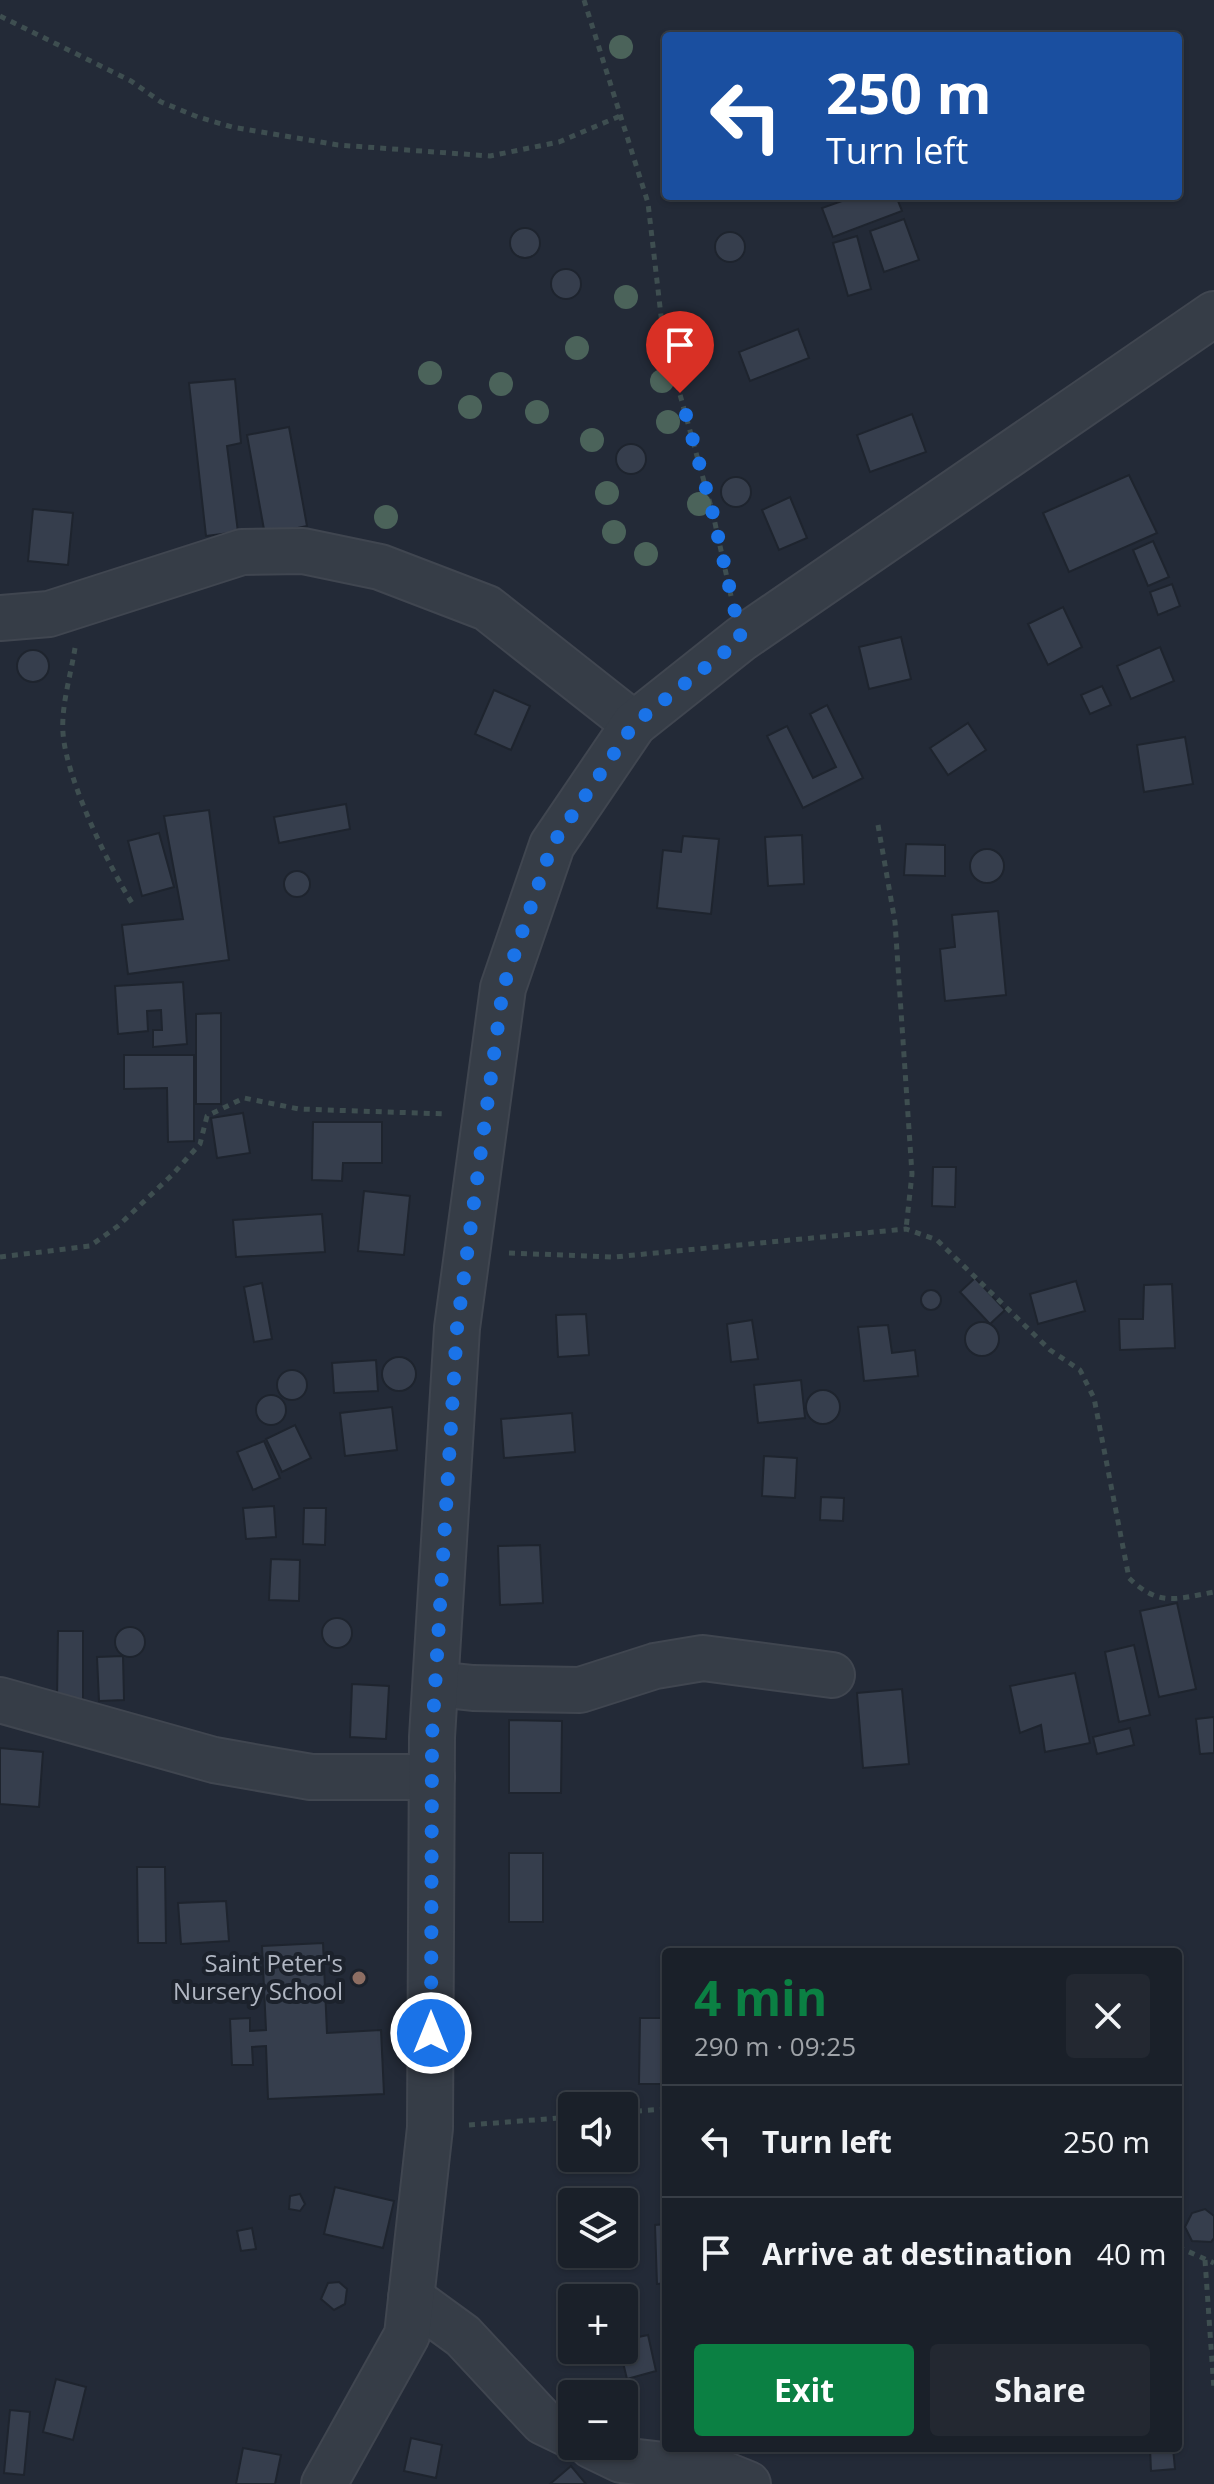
<!DOCTYPE html>
<meta charset="utf-8">
<style>
:root{--surface:#1a2029;--page:#232831;--text:#f1f3f6;--muted:#9fa3a8;--line:#383e46;--accent:#0b8043}
body{margin:0;font-family:"Open Sans",sans-serif;background:var(--page);color:var(--text);height:100vh;display:flex;flex-direction:column;font-size:30px;white-space:nowrap}
*{box-sizing:border-box;margin:0}
p{font-size:26px;color:var(--muted)}
.icon{flex:none;width:44px;height:44px;fill:none;stroke:currentColor;stroke-width:2;stroke-linecap:round;stroke-linejoin:round}
.map{position:relative;flex:1;overflow:hidden}
.panel{position:absolute;left:662px;top:1948px;width:520px;height:504px;display:flex;flex-direction:column;background:var(--surface);border-radius:8px;box-shadow:0 2px 6px #0004,0 0 0 2px var(--line)}
.panel>*{flex:none}
.top-card{position:absolute;left:662px;top:32px;width:520px;height:168px;border-radius:8px;box-shadow:0 2px 6px #0004,0 0 0 2px var(--line);background:#1a4fa0;color:#fff;overflow:hidden}
.controls{position:absolute;left:558px;top:2092px;display:grid;gap:16px}
.controls a{display:grid;place-items:center;width:80px;height:80px;border-radius:8px;background:var(--surface);box-shadow:0 2px 6px #0004,0 0 0 2px var(--line);font-size:40px}
.pin{position:absolute;display:grid;place-items:center;width:68px;height:68px;color:#fff;margin:-82px -34px;border-radius:50% 50% 50% 0;rotate:-45deg;box-shadow:0 0 8px #0007}
.pin .icon{rotate:45deg}
.me{position:absolute;width:88px;margin:-44px;rotate:0deg;stroke-linejoin:round;filter:drop-shadow(0 0 6px #0008)}
.turn{display:flex;align-items:center;gap:28px;height:168px;padding:0 32px;font-size:36px}
.turn .icon{width:104px;height:104px;stroke-width:2.5}
.turn b{display:block;font-size:56px;line-height:68px}
.round{display:grid;place-items:center;flex:none;width:84px;height:84px;border-radius:8px;background:var(--page)}
.summary{display:flex;align-items:center;justify-content:space-between;height:136px;padding:0 32px}
h1{font-size:48px;font-weight:700;line-height:60px;color:var(--accent)}
.primary-button{display:flex;gap:16px;margin-top:auto;padding:16px 32px}
.primary-button a{flex:1;height:92px;border-radius:8px;background:var(--accent);color:#fff;font-size:32px;font-weight:700;line-height:92px;text-align:center}
.primary-button a+a{background:var(--page);color:var(--text)}
ul{padding:0;list-style:none}
li{display:flex;align-items:center;gap:24px;height:112px;padding:0 32px;border-top:2px solid var(--line)}
li div{flex:1}
li b{display:block;font-size:30px}
li em{font-style:normal}
.map>svg:first-child{display:block}
.building{fill:#363e4d;stroke:#1e242e;stroke-width:2}
.lines{fill:none;stroke-linecap:round;stroke-linejoin:round}
.minor-casing{stroke:#404650;stroke-width:48}
.path{stroke:#3e4e50;stroke-width:5;stroke-dasharray:6 6;stroke-linecap:butt}
.minor{stroke:#363d47;stroke-width:44}
.tree{fill:#4b635a}
.route{stroke:#1a73e8;stroke-width:14;stroke-dasharray:0 25.2}
.education-dot{fill:#8d6e63;stroke:#1c222c;stroke-width:3}
.labels{text-anchor:middle;stroke-width:8;stroke-linejoin:round;paint-order:stroke}
.poi-label{font-size:24px;fill:#b1b7c3;stroke:#1c222c;text-anchor:end}
</style>
<div class="map">
<svg width="1214" height="2484" viewBox="0 0 1214 2484">
<rect width="100%" height="100%" fill="#232a37"/>
<g class="building">
<polygon points="856,196 896,196 902,211 833,237 822,208"/>
<polygon points="904,219 919,260 884,272 870,231"/>
<circle cx="525" cy="243" r="15"/>
<circle cx="730" cy="247" r="15"/>
<polygon points="857,236 871,289 848,296 833,243"/>
<circle cx="566" cy="284" r="15"/>
<polygon points="798,329 809,358 750,381 739,352"/>
<polygon points="235,379 241,443 227,446 238,532 206,536 189,383"/>
<polygon points="912,414 926,452 870,472 857,435"/>
<polygon points="289,427 307,526 265,535 247,435"/>
<circle cx="631" cy="459" r="15"/>
<polygon points="1129,475 1157,533 1069,572 1043,513"/>
<circle cx="736" cy="492" r="15"/>
<polygon points="790,497 807,538 779,550 762,510"/>
<polygon points="33,509 73,513 68,565 28,561"/>
<polygon points="1153,541 1169,577 1148,586 1133,550"/>
<polygon points="1172,584 1180,606 1158,615 1150,592"/>
<polygon points="1063,607 1082,647 1048,665 1028,624"/>
<polygon points="901,637 911,679 869,689 859,647"/>
<polygon points="1160,647 1174,681 1131,699 1117,666"/>
<circle cx="33" cy="666" r="16"/>
<polygon points="1102,686 1111,705 1090,714 1081,695"/>
<polygon points="494,690 530,706 511,750 475,734"/>
<polygon points="827,705 863,778 803,808 767,736 787,726 813,778 836,767 810,714"/>
<polygon points="968,723 986,750 948,775 930,748"/>
<polygon points="1185,737 1193,784 1144,792 1137,745"/>
<polygon points="346,804 350,829 279,843 274,817"/>
<polygon points="209,810 229,960 128,974 122,925 183,919 164,816"/>
<polygon points="159,833 174,887 142,896 128,841"/>
<polygon points="802,835 804,884 768,886 765,837"/>
<polygon points="683,836 719,839 711,914 657,908 663,850 681,852"/>
<polygon points="906,844 945,845 945,876 904,875"/>
<circle cx="987" cy="866" r="17"/>
<circle cx="297" cy="884" r="13"/>
<polygon points="998,911 1006,995 945,1001 940,949 955,947 952,915"/>
<polygon points="183,982 187,1044 153,1047 153,1030 162,1030 161,1010 147,1011 148,1031 118,1034 115,986"/>
<polygon points="221,1013 221,1104 196,1104 196,1014"/>
<polygon points="124,1055 194,1055 194,1141 168,1142 167,1088 124,1089"/>
<polygon points="243,1113 250,1153 217,1158 211,1118"/>
<polygon points="313,1122 382,1122 382,1163 343,1163 342,1181 312,1180"/>
<polygon points="933,1167 956,1167 955,1207 932,1206"/>
<polygon points="364,1191 410,1196 404,1255 358,1251"/>
<polygon points="322,1214 325,1252 236,1257 233,1220"/>
<polygon points="975,1278 1005,1310 990,1324 960,1292"/>
<polygon points="1076,1281 1085,1311 1038,1324 1030,1294"/>
<polygon points="262,1283 272,1339 254,1342 244,1287"/>
<polygon points="1172,1284 1175,1348 1120,1350 1119,1319 1143,1319 1144,1285"/>
<circle cx="931" cy="1300" r="10"/>
<polygon points="586,1314 589,1355 558,1357 556,1315"/>
<polygon points="752,1320 758,1359 731,1362 727,1324"/>
<circle cx="982" cy="1339" r="17"/>
<polygon points="888,1325 892,1353 915,1350 918,1376 864,1381 858,1327"/>
<circle cx="399" cy="1374" r="17"/>
<polygon points="376,1360 378,1391 334,1393 332,1363"/>
<circle cx="292" cy="1385" r="15"/>
<polygon points="801,1380 805,1418 758,1423 754,1385"/>
<circle cx="823" cy="1407" r="17"/>
<circle cx="271" cy="1410" r="15"/>
<polygon points="392,1407 397,1450 345,1456 340,1413"/>
<polygon points="572,1413 575,1452 504,1458 501,1419"/>
<polygon points="295,1425 311,1458 282,1472 266,1439"/>
<polygon points="264,1441 280,1478 253,1490 237,1452"/>
<polygon points="764,1456 797,1458 795,1498 762,1496"/>
<polygon points="821,1497 844,1498 843,1521 820,1520"/>
<polygon points="274,1506 276,1537 246,1539 243,1508"/>
<polygon points="304,1508 326,1508 325,1545 303,1544"/>
<polygon points="540,1545 543,1603 500,1605 498,1546"/>
<polygon points="271,1559 300,1560 299,1601 269,1600"/>
<polygon points="1177,1603 1196,1689 1159,1697 1140,1611"/>
<circle cx="337" cy="1633" r="15"/>
<circle cx="130" cy="1642" r="15"/>
<polygon points="58,1631 83,1631 83,1701 57,1701"/>
<polygon points="1134,1645 1150,1715 1119,1722 1105,1652"/>
<polygon points="123,1656 124,1700 99,1701 97,1657"/>
<polygon points="1075,1673 1090,1743 1045,1752 1041,1725 1020,1733 1010,1686"/>
<polygon points="352,1684 389,1686 386,1739 350,1737"/>
<polygon points="902,1689 909,1764 863,1768 857,1693"/>
<polygon points="1214,1717 1214,1753 1200,1754 1196,1719"/>
<polygon points="509,1720 562,1721 561,1793 509,1793"/>
<polygon points="1130,1728 1134,1745 1097,1754 1093,1737"/>
<polygon points="0,1748 43,1752 39,1807 0,1804"/>
<rect x="509" y="1853" width="34" height="69"/>
<polygon points="137,1867 165,1867 166,1943 138,1943"/>
<polygon points="226,1901 229,1941 181,1944 178,1903"/>
<polygon points="323,1943 327,2033 381,2030 384,2094 268,2099 266,2046 252,2047 253,2065 232,2065 230,2019 250,2018 250,2031 266,2030 262,1946"/>
<polygon points="640,2018 666,2018 666,2084 639,2084"/>
<polygon points="335,2187 394,2201 383,2248 324,2234"/>
<polygon points="300,2194 305,2204 300,2211 289,2209 290,2196"/>
<polygon points="1205,2209 1214,2216 1214,2238 1211,2242 1192,2241 1185,2227 1192,2213"/>
<polygon points="666,2224 666,2283 657,2284 655,2225"/>
<polygon points="252,2228 256,2249 241,2251 237,2231"/>
<polygon points="339,2282 347,2289 345,2304 334,2310 321,2299 328,2283"/>
<polygon points="562,2300 572,2300 572,2324 561,2324"/>
<polygon points="648,2335 656,2371 627,2379 620,2350 624,2350 624,2340"/>
<polygon points="56,2379 86,2387 73,2440 43,2432"/>
<polygon points="10,2410 30,2412 24,2475 4,2473"/>
<polygon points="411,2438 442,2445 436,2478 404,2471"/>
<polygon points="243,2448 281,2455 275,2484 236,2484"/>
<polygon points="1150,2448 1173,2448 1175,2469 1151,2471"/>
<polygon points="571,2466 586,2484 550,2484"/>
</g>
<g class="lines">
<g class="minor-casing">
<g id="minor">
<polyline points="0,618 49,614 242,552 303,551 380,567 487,608 634,724"/>
<polyline points="436,1684 473,1688 580,1690 655,1666 703,1658 832,1675"/>
<polyline points="0,1700 214,1760 311,1777 432,1777"/>
<polyline points="411,2298 463,2336 543,2422 572,2436"/>
<polyline points="592,2446 621,2460 716,2471 748,2484"/>
<polyline points="324,2484 407,2335 430,2128 432,1737 457,1328 503,988 552,845 634,724 741,639 1214,314"/>
</g>
</g>
<g class="path">
<polyline points="584,0 648,203 663,333 713,514 731,596"/>
<polyline points="0,16 131,81 161,102 198,117 232,127 338,145 490,156 559,142 620,116"/>
<path d="M75,648c-4,26 -14,58 -12,85 3,45 45,132 69,170"/>
<polyline points="878,825 895,922 912,1174 906,1229"/>
<path d="M509,1253l105,4 292,-28 31,11 113,110 30,20 14,28 35,180c30,29 47,21 85,14"/>
<polyline points="0,1257 90,1246 118,1226 172,1175 200,1144 207,1116 244,1098 299,1109 447,1114"/>
<polyline points="624,2112 666,2109"/>
<polyline points="469,2125 572,2117"/>
<polyline points="1178,2247 1214,2263"/>
<polyline points="1205,2260 1214,2390"/>
</g>
<use href="#minor" class="minor"/>
</g>
<g class="tree">
<circle cx="621" cy="47" r="12"/>
<circle cx="626" cy="297" r="12"/>
<circle cx="682" cy="342" r="12"/>
<circle cx="577" cy="348" r="12"/>
<circle cx="430" cy="373" r="12"/>
<circle cx="662" cy="381" r="12"/>
<circle cx="501" cy="384" r="12"/>
<circle cx="470" cy="407" r="12"/>
<circle cx="537" cy="412" r="12"/>
<circle cx="668" cy="422" r="12"/>
<circle cx="592" cy="440" r="12"/>
<circle cx="607" cy="493" r="12"/>
<circle cx="699" cy="504" r="12"/>
<circle cx="386" cy="517" r="12"/>
<circle cx="614" cy="532" r="12"/>
<circle cx="646" cy="554" r="12"/>
</g>
<g class="lines">
<polyline class="route" points="431,2033 432,1737 457,1328 503,988 552,845 634,724 741,639 713,514 680,393"/>
</g>
<circle class="education-dot" cx="359" cy="1978" r="8"/>
<g class="labels">
<g class="poi-label">
<text x="343" y="1972">Saint Peter's<tspan x="343" dy="28">Nursery School</tspan></text>
</g>
</g>
</svg>
<div class="controls">
<a><svg class="icon" aria-label="sound" viewBox="0 0 24 24"><path d="M4 9h4l5-4v14l-5-4H4zM17 9q2 3 0 6"/></svg></a>
<a><svg class="icon" aria-label="layers" viewBox="0 0 24 24"><path d="M12 4l9 5-9 5-9-5zM3 14l9 5 9-5"/></svg></a>
<a>+</a>
<a>−</a>
</div>
<div class="pin" style="left:680px;top:393px;background:#d93025"><svg class="icon" aria-label="arrive" viewBox="0 0 24 24"><path d="M6 21V4h12l-3 4 3 4H6"/></svg></div>
<svg class="me" style="left:431px;top:2033px" viewBox="-20 -20 40 40"><circle r="17" fill="#1a73e8" stroke="#fff" stroke-width="3"/><path d="M0-11L8 9 0 5-8 9z" fill="#fff"/></svg>
<div class="top-card">
<div class="turn"><svg class="icon" aria-label="left" viewBox="0 0 24 24"><path d="M17 20v-9H6M10 6l-5 5 5 5"/></svg><div><b>250 m</b>Turn left</div></div>
</div>
<section class="panel">
<div class="summary"><div><h1>4 min</h1><p>290 m · 09:25</p></div><a class="round"><svg class="icon" aria-label="close" viewBox="0 0 24 24"><path d="M6 6l12 12M18 6L6 18"/></svg></a></div>
<ul>
<li><svg class="icon" aria-label="left" viewBox="0 0 24 24"><path d="M17 20v-9H6M10 6l-5 5 5 5"/></svg><div><b>Turn left</b></div><em>250 m</em></li>
<li><svg class="icon" aria-label="arrive" viewBox="0 0 24 24"><path d="M6 21V4h12l-3 4 3 4H6"/></svg><div><b>Arrive at destination</b></div><em>40 m</em></li>
</ul>
<div class="primary-button"><a>Exit</a><a>Share</a></div>
</section>
</div>
